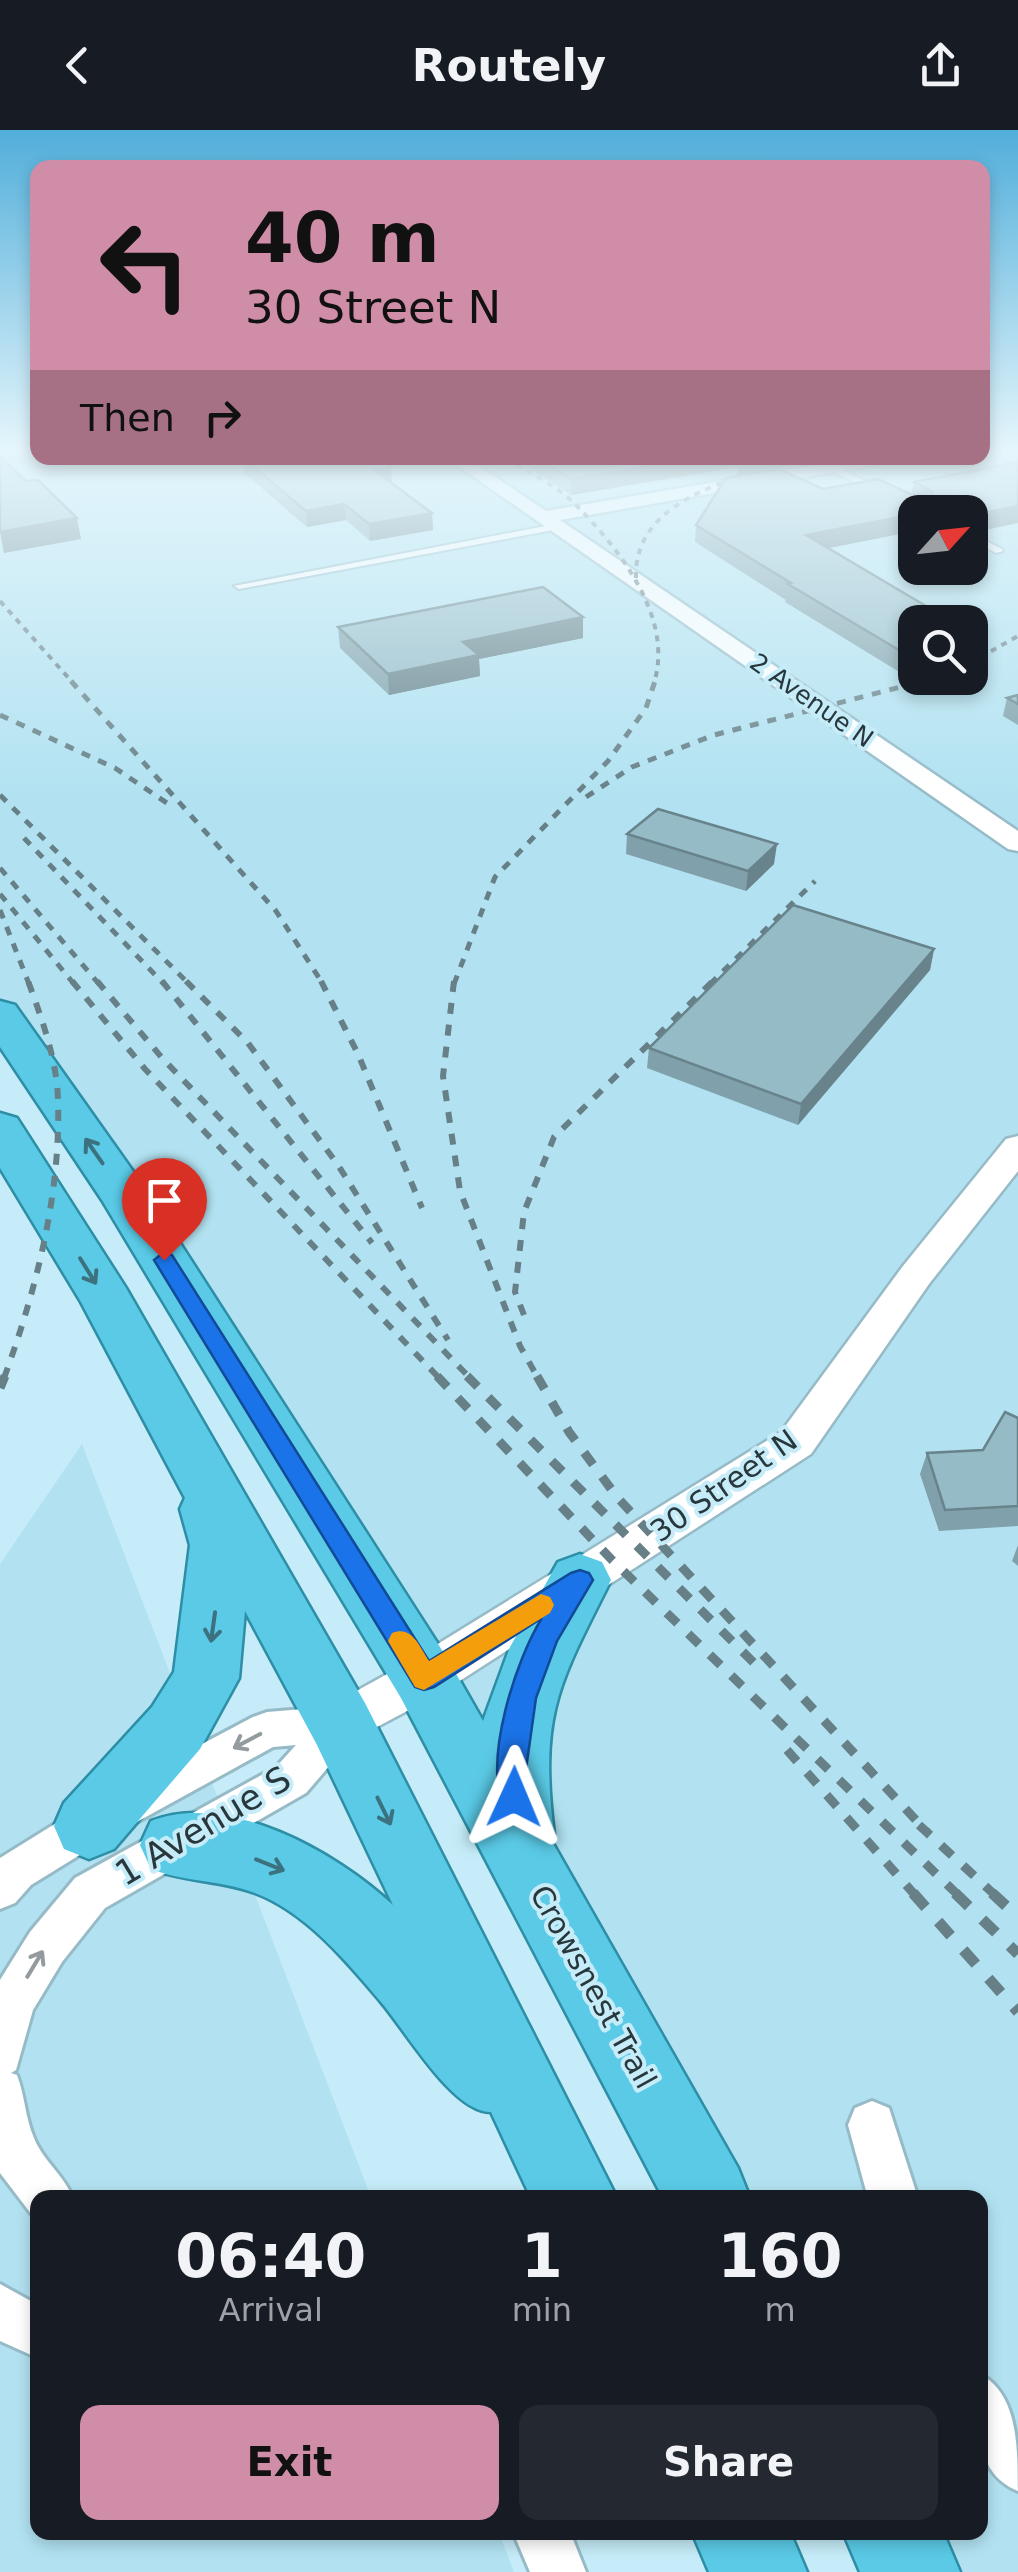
<!DOCTYPE html>
<style>
:root{--surface:#171b24;--page:#242831;--text:#f1f3f6;--muted:#9ea1a6;--accent:#d08da7}
body{margin:0;font-family:"DejaVu Sans",sans-serif;background:var(--page);color:var(--text);height:100vh;display:flex;flex-direction:column;font-size:38px;white-space:nowrap}
*{box-sizing:border-box;margin:0}
p{font-size:32px;color:var(--muted)}
.icon{flex:none;width:55px;height:55px;fill:none;stroke:currentColor;stroke-width:2;stroke-linecap:round;stroke-linejoin:round}
.map{position:relative;flex:1;overflow:hidden}
.details{position:absolute;left:30px;top:2060px;width:958px;height:350px;display:flex;flex-direction:column;background:var(--surface);border-radius:20px;box-shadow:0 5px 15px #0003}
.details>*{flex:none}
.guide{position:absolute;left:30px;top:30px;width:960px;height:305px;border-radius:20px;box-shadow:0 5px 15px #0003;background:#d08da7;color:#111;overflow:hidden}
.needle{width:65px;rotate:63deg}
.controls{position:absolute;left:898px;top:365px;display:grid;gap:20px}
.controls a{display:grid;place-items:center;width:90px;height:90px;border-radius:20px;background:var(--surface);box-shadow:0 5px 15px #0003;font-size:50px}
.pin{position:absolute;display:grid;place-items:center;width:85px;height:85px;color:#fff;margin:-102px -42px;border-radius:50% 50% 50% 0;rotate:-45deg;box-shadow:0 0 10px #0007}
.pin .icon{rotate:45deg}
.me{position:absolute;width:110px;margin:-55px;rotate:1deg;stroke-linejoin:round;filter:drop-shadow(0 0 8px #0008)}
.turn{display:flex;align-items:center;gap:35px;height:210px;padding:0 50px;font-size:45px}
.turn .icon{width:130px;height:130px;stroke-width:2.5}
.turn b{display:block;font-size:70px;line-height:85px}
.then{display:flex;align-items:center;height:95px;padding:0 50px;background:#0003;gap:20px;font-size:38px}
.eta{display:flex;justify-content:space-evenly;align-items:center;height:170px;text-align:center}
.eta b{font-size:60px;font-weight:700;line-height:70px}
.cta{display:flex;gap:20px;margin-top:auto;padding:20px 50px}
.cta a{flex:1;height:115px;border-radius:20px;background:var(--accent);color:#111;font-size:40px;font-weight:700;line-height:115px;text-align:center}
.cta a+a{background:var(--page);color:var(--text)}
header{display:flex;justify-content:space-between;align-items:center;height:130px;padding:0 50px;background:var(--surface);font-size:45px;font-weight:700}
.map>svg:first-child{display:block}
.built{fill:#b2e2f1;fill-rule:evenodd}
.lines{fill:none;stroke-linecap:round;stroke-linejoin:round}
.service-casing{stroke:#96bbc7;stroke-width:4}
.minor-casing{stroke:#96bbc7;stroke-width:6}
.tertiary-casing{stroke:#96bbc7;stroke-width:5}
.trunk-casing{stroke:#2d8ea6;stroke-width:5}
.service{fill:#fff;fill-rule:evenodd}
.minor{fill:#fff;fill-rule:evenodd}
.tertiary{fill:#fff;fill-rule:evenodd}
.trunk{fill:#5acae6;fill-rule:evenodd}
.rail-far4{stroke:#678087;stroke-width:4;stroke-dasharray:6 6;stroke-linecap:butt}
.rail-far3{stroke:#678087;stroke-width:5;stroke-dasharray:9 9;stroke-linecap:butt}
.rail-far2{stroke:#678087;stroke-width:6;stroke-dasharray:11 11;stroke-linecap:butt}
.rail-far1{stroke:#678087;stroke-width:9;stroke-dasharray:15 15;stroke-linecap:butt}
.rail{stroke:#678087;stroke-width:11;stroke-dasharray:19 19;stroke-linecap:butt}
.wall{fill:#80a1ab}
.shaded-wall{fill:#68838b}
.building{fill:#95bbc7;stroke:#68838b;stroke-width:2.5}
.oneway{stroke:#3c7280}
.oneway2{stroke:#949b9e}
.route{fill:#1a73e8;stroke:#114b97;stroke-width:2.5}
.slow{fill:#f59e0b}
.labels{text-anchor:middle;stroke-width:8;stroke-linejoin:round;paint-order:stroke}
.far-street-label{font-size:25px;fill:#28373c;stroke:#c5ecf8}
.street-label{font-size:30px;fill:#28373c;stroke:#c5ecf8}
.near-street-label{font-size:35px;fill:#28373c;stroke:#c5ecf8}
</style>
<header><svg class="icon" aria-label="back" viewBox="0 0 24 24"><path d="M15 5l-7 7 7 7"/></svg>Routely<svg class="icon" aria-label="share" viewBox="0 0 24 24"><path d="M12 15V3M7 8l5-5 5 5M5 13v7h14v-7"/></svg></header>
<div class="map">
<svg width="1018" height="2442" viewBox="0 0 1018 2442">
<rect width="100%" height="100%" fill="#c5ecf8"/>
<g class="built">
<path d="M0,322h37l1,6h944l1,-6h35v2120h-107l-22,-39 91,-1v-334l-273,-1 -707,-1171zM915,382h55v56h-55zM915,492h55v56h-55z"/>
<polygon points="82,1314 371,2067 38,2068 38,2402 499,2403 514,2442 0,2442 0,1434"/>
</g>
<g class="lines">
<g class="service-casing">
<g id="service">
<polygon points="827,335 833,335 928,382 918,382 827,339"/>
<polygon points="561,393 564,398 239,459 234,456"/>
<polygon points="970,403 1002,419 1003,421 996,423 970,409"/>
</g>
</g>
<g class="minor-casing">
<g id="minor">
<path d="M341,1576l14,6 6,12 -6,12 -49,57 -201,115 -43,54 -29,48 -17,60 -5,3 6,2c8,21 8,42 17,63 9,23 30,37 39,60h-35v20l-6,-3 -32,-42v-193l30,-48 45,-54 201,-111 20,-22 -23,2 -169,93 -73,45 -16,18 -15,6v-51l74,-46 179,-95 14,-5z"/>
<polygon points="872,1971 889,1978 918,2068 868,2068 848,1995 855,1978"/>
<polygon points="0,2154 38,2175 38,2228 0,2211"/>
<path d="M980,2244c38,20 38,73 38,117 -48,-20 -38,-72 -38,-117z"/>
<polygon points="513,2402 570,2402 586,2442 530,2442"/>
</g>
</g>
<g class="tertiary-casing">
<g id="tertiary">
<polygon points="447,328 467,328 546,381 857,328 895,328 886,333 560,390 1018,701 1018,721 1008,719"/>
<polygon points="1018,1006 1018,1041 929,1154 811,1324 441,1563 341,1616 324,1609 316,1594 324,1579 407,1533 781,1302 903,1136 1006,1009"/>
</g>
</g>
<g class="trunk-casing">
<g id="trunk">
<path d="M0,871l15,4 127,179 305,474 36,63 27,-74 48,-85 22,-8 22,8 9,18c-52,104 -72,133 -57,254l-3,6 187,328 12,30h-87l-262,-500 -299,-498 -102,-153z"/>
<path d="M0,983l17,5 109,170 239,415 252,495h-86l-40,-86c-38,1 -85,-81 -110,-110 -34,-40 -75,-90 -126,-109 -34,-13 -71,-11 -104,-24l-11,-24 11,-24c77,-30 185,31 242,84l-76,-160 -72,-134 -6,67 -39,71 -86,100 -25,10 -25,-10 -10,-23 10,-23 88,-96 22,-35 16,-127 -10,-36 5,-11 -104,-196 -81,-134z"/>
<polygon points="692,2402 790,2402 807,2442 709,2442"/>
<polygon points="843,2402 943,2402 960,2442 860,2442"/>
</g>
</g>
<use href="#service" class="service"/>
<use href="#minor" class="minor"/>
<use href="#tertiary" class="tertiary"/>
<use href="#trunk" class="trunk"/>
<g class="rail-far4">
<path d="M506,328c23,15 52,28 71,48 43,44 97,112 77,177"/>
<path d="M636,448c-3,-84 113,-104 176,-120"/>
<polyline points="0,471 73,553"/>
<polyline points="970,533 1018,506"/>
<polyline points="915,553 934,548"/>
</g>
<g class="rail-far3">
<polyline points="71,551 276,781 323,854"/>
<polyline points="0,585 115,638 167,673"/>
<polyline points="0,665 189,854"/>
<polyline points="586,667 632,637 714,605 924,551"/>
<polyline points="24,708 164,854"/>
<polyline points="0,738 99,854"/>
<polyline points="0,764 74,854"/>
<polyline points="0,780 29,854"/>
<polyline points="454,854 495,747 608,631 646,578 655,551"/>
<polyline points="710,854 815,751"/>
</g>
<g class="rail-far2">
<polyline points="72,851 145,939 439,1248"/>
<polyline points="97,851 163,929 470,1248"/>
<polyline points="162,851 372,1113"/>
<polyline points="186,851 248,913 338,1035 448,1210"/>
<polyline points="321,851 358,924 422,1078"/>
<polyline points="454,851 443,946 460,1061 520,1216 538,1248"/>
<polyline points="524,1185 515,1162 524,1082 554,1007 713,851"/>
<path d="M4,1248c32,-87 57,-184 54,-278 -1,-40 -16,-81 -30,-119"/>
</g>
<g class="rail-far1">
<polyline points="437,1246 612,1430 958,1765"/>
<polyline points="467,1246 755,1534"/>
<polyline points="537,1246 569,1302 617,1367 927,1702"/>
<polyline points="0,1258 5,1246"/>
<polyline points="787,1620 915,1765"/>
<polyline points="919,1695 995,1765"/>
</g>
<g class="rail">
<polyline points="913,1763 1018,1882"/>
<polyline points="955,1763 1018,1824"/>
<polyline points="992,1763 1018,1787"/>
</g>
</g>
<g class="wall">
<polygon points="243,328 392,353 432,383 433,400 370,411 346,390 307,397 244,343"/>
<polygon points="513,328 815,328 815,331 737,345 738,337 571,365"/>
<polygon points="1018,332 976,402 970,399 970,382 915,382 915,401 828,418 915,492 915,539 901,543 785,472 786,470 695,412 696,395 823,359 911,365 914,352"/>
<polygon points="338,497 583,508 479,529 480,546 389,565 340,518"/>
<polygon points="1018,565 1018,595 1003,586 1007,568"/>
<polygon points="627,704 774,734 746,761 626,724"/>
<polygon points="934,819 930,840 798,995 647,938 649,918"/>
<polygon points="1018,1288 1018,1396 939,1401 920,1344 927,1323 983,1320"/>
<polygon points="1018,1415 1018,1436 1012,1431"/>
</g>
<g class="shaded-wall">
<polygon points="701,328 815,328 815,331 737,345 738,337 571,365 571,349"/>
<polygon points="391,337 392,353 374,340"/>
<polygon points="344,374 346,390 307,397 306,381"/>
<polygon points="960,376 958,382 924,382"/>
<polygon points="1018,376 1018,393 976,402 979,384"/>
<polygon points="432,383 433,400 370,411 369,394"/>
<polygon points="915,384 915,401 804,423 806,405"/>
<polygon points="77,388 81,409 4,423 0,402"/>
<polygon points="583,487 583,508 479,529 480,546 389,565 388,544 463,512"/>
<polygon points="915,521 915,539 901,543 904,523"/>
<polygon points="777,714 774,734 746,761 748,741"/>
<polygon points="934,819 930,840 798,995 801,974"/>
</g>
<g class="building">
<polygon points="0,327 26,351 38,350 77,388 0,402"/>
<polygon points="243,328 378,328 391,337 374,340 432,383 369,394 344,374 306,381"/>
<polygon points="537,328 701,328 571,349"/>
<polygon points="1018,332 1018,376 979,384 960,376 924,382 915,382 915,384 806,405 953,492 915,492 915,521 904,523 788,454 791,453 696,395 726,348 779,339 823,359 878,349 919,368 931,369 933,362 914,352"/>
<polygon points="543,457 583,487 463,512 479,525 388,544 338,497"/>
<polygon points="1018,565 1018,574 1007,568"/>
<polygon points="658,679 777,714 748,741 627,704"/>
<polygon points="793,775 934,819 801,974 649,918"/>
<polygon points="1005,1282 1018,1288 1018,1376 945,1380 927,1323 983,1320"/>
</g>
<defs><path id="oneway-shaft" d="M-6 0H5M1.5-3L5.5 0L1.5 3" fill="none" stroke-width="1.6" stroke-linecap="round" stroke-linejoin="round" transform="scale(2.5)"/></defs>
<g class="oneway">
<use href="#oneway-shaft" transform="translate(94 1021) rotate(-125)"/>
<use href="#oneway-shaft" transform="translate(88 1141) rotate(58)"/>
<use href="#oneway-shaft" transform="translate(213 1497) rotate(98)"/>
<use href="#oneway-shaft" transform="translate(384 1681) rotate(64)"/>
<use href="#oneway-shaft" transform="translate(270 1735) rotate(22)"/>
</g>
<g class="oneway2">
<use href="#oneway-shaft" transform="translate(247 1611) rotate(152)"/>
<use href="#oneway-shaft" transform="translate(35 1834) rotate(-59)"/>
</g>
<linearGradient id="sky" x2="0" y2="1"><stop stop-color="#51aeda"/><stop offset="0.48" stop-color="#e5f6fc"/><stop offset="1" stop-color="#e5f6fc" stop-opacity="0"/></linearGradient>
<rect width="1018" height="664" fill="url(#sky)"/>
<path class="route" d="M164,1122l8,3 257,406 142,-88 9,-3 9,3 4,7 -36,61 -21,57 -10,71 2,28 -4,9 -10,4 -10,-4c-21,-46 12,-147 38,-188l-108,69 -10,3 -9,-3 -261,-427z"/>
<path class="slow" d="M541,1464l9,3 4,8 -4,8 -126,77 -9,-3 -27,-46 4,-8c20,-8 27,13 37,28z"/>
<g class="labels">
<g class="far-street-label">
<text transform="translate(812 570) rotate(35)" y="9">2 Avenue N</text>
</g>
<g class="street-label">
<text transform="translate(724 1356) rotate(-35)" y="10">30 Street N</text>
<text transform="translate(593 1857) rotate(61)" y="10">Crowsnest Trail</text>
</g>
<g class="near-street-label">
<text transform="translate(203 1696) rotate(-31)" y="12">1 Avenue S</text>
</g>
</g>
</svg>
<div class="controls">
<a><svg class="needle" viewBox="-14 -14 28 28"><path d="M0-13l5 13h-10z" fill="#e53935"/><path d="M0 13l5-13h-10z" fill="#9ea1a6"/></svg></a>
<a><svg class="icon" aria-label="search" viewBox="0 0 24 24"><circle cx="10" cy="10" r="6"/><path d="M15 15l6 6"/></svg></a>
</div>
<div class="pin" style="left:164px;top:1130px;background:#d93025"><svg class="icon" aria-label="arrive" viewBox="0 0 24 24"><path d="M6 21V4h12l-3 4 3 4H6"/></svg></div>
<svg class="me" style="left:514px;top:1667px" viewBox="-20 -20 40 40"><path d="M0-17L14 15 0 8-14 15z" fill="#1a73e8" stroke="#fff" stroke-width="4"/></svg>
<div class="guide">
<div class="turn"><svg class="icon" aria-label="left" viewBox="0 0 24 24"><path d="M17 20v-9H6M10 6l-5 5 5 5"/></svg><div><b>40 m</b>30 Street N</div></div>
<div class="then">Then<svg class="icon" aria-label="right" viewBox="0 0 24 24"><path d="M7 20v-9h11M14 6l5 5-5 5"/></svg></div>
</div>
<section class="details">
<div class="eta">
<div><b>06:40</b><p>Arrival</p></div>
<div><b>1</b><p>min</p></div>
<div><b>160</b><p>m</p></div>
</div>
<div class="cta"><a>Exit</a><a>Share</a></div>
</section>
</div>
